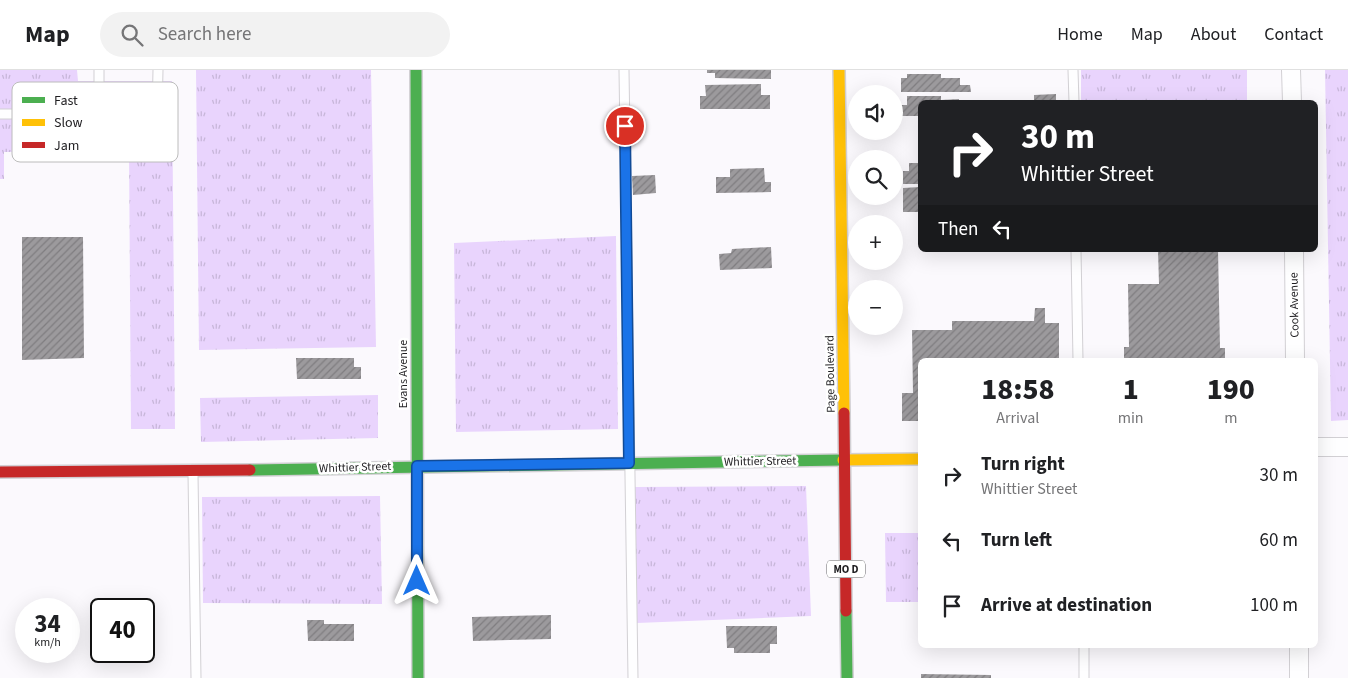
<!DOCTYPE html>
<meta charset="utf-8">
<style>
:root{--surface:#fff;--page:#f2f2f2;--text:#202124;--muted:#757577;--line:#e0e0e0}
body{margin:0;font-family:"Source Sans 3",sans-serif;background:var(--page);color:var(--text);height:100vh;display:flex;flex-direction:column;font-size:19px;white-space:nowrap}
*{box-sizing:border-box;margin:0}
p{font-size:16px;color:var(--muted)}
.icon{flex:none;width:28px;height:28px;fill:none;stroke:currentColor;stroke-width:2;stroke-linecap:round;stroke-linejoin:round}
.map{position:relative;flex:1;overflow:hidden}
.drawer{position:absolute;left:918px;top:288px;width:400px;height:290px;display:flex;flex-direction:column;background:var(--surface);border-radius:8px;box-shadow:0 5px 20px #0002}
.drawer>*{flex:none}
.banner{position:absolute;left:918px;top:30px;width:400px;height:152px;border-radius:8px;box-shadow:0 5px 20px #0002;background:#202124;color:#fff;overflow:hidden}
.tools{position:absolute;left:848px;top:15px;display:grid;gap:10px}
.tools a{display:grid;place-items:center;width:55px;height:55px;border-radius:50%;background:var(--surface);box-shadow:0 5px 20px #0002;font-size:25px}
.speed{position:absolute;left:15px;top:528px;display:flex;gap:10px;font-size:25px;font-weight:700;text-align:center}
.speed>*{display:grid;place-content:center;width:65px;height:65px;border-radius:50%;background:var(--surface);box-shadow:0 5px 20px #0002;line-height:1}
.speed small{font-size:12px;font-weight:400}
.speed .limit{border:2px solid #111;border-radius:8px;background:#fff;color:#111}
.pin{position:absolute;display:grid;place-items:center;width:42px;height:42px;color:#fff;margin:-21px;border:2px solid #fff;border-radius:50%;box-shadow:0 1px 5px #0007}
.me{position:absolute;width:55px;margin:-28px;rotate:0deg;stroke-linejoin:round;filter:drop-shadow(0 0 4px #0008)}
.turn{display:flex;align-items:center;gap:18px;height:105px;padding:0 20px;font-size:22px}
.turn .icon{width:65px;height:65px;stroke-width:2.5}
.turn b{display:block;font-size:35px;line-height:42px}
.then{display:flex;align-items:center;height:48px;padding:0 20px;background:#0003;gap:10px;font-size:19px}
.eta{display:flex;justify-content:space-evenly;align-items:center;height:85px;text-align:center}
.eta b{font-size:30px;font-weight:800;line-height:35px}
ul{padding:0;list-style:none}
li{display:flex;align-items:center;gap:15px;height:65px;padding:0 20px}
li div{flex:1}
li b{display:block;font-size:19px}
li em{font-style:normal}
header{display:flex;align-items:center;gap:30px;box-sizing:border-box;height:70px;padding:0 25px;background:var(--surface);border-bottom:1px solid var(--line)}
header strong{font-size:24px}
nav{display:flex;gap:28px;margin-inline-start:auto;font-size:18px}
.search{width:350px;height:45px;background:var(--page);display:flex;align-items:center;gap:12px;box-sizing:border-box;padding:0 18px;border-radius:28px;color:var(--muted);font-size:19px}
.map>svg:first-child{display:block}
.grass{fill:url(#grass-tufts)}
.building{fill:url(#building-hatch)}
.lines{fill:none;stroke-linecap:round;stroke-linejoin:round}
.lane-casing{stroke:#d2d0d4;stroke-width:11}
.street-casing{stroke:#d2d0d4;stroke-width:20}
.fast-casing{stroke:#d2d0d4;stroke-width:14}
.slow-casing{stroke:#d2d0d4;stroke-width:14}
.jam-casing{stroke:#d2d0d4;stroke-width:14}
.lane{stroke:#fefeff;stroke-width:9}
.street{stroke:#fefeff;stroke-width:18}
.fast{stroke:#4caf50;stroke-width:11}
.slow{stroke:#ffc107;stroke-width:11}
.jam{stroke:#c62828;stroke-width:11}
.route-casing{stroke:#114b97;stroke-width:12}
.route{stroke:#1a73e8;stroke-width:9}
.labels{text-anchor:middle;stroke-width:5;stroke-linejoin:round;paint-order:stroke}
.shield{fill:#fff;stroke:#626264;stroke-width:1}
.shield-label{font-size:11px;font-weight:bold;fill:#1f1e21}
.street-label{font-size:12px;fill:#1f1e21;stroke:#fff}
.key{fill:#fff;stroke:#bcbcbc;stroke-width:1}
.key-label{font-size:14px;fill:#1f1e21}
</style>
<header>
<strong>Map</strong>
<div class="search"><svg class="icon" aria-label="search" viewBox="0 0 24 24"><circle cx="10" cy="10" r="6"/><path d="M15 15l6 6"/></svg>Search here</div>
<nav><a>Home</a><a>Map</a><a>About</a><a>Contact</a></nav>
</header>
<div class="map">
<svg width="1348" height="608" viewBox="0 0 1348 608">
<defs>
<pattern id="grass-tufts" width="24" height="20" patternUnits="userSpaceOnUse" patternTransform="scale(1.25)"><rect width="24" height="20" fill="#e9d4fd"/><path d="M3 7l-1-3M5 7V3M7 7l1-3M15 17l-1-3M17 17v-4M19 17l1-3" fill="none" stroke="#c7b6d9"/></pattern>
<pattern id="building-hatch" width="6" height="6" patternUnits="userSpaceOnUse" patternTransform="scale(1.25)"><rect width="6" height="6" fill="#9c9a9d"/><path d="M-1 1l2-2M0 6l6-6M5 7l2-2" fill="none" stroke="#7f7d80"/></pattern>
</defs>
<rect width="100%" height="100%" fill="#fbf9fd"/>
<g class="grass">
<polygon points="0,0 77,0 78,11 172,11 175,359 131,359 129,81 4,82 4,109 0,109"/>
<polygon points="196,0 371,0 376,277 199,280"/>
<rect x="1081" y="0" width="166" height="32"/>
<polygon points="1325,0 1348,0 1348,350 1331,351"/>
<polygon points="616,166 618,359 456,362 454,173"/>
<polygon points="378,325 378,368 201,372 200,328"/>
<polygon points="806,416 811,546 637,553 635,417"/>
<polygon points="380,426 382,534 203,533 202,427"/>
<polygon points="885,463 920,463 920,532 886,532"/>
</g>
<g class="building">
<polygon points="707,0 771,0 771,9 715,8 715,3 707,3"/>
<polygon points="907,4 941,4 941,8 960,8 960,15 970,15 971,22 901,22 901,8 907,8"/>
<polygon points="761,14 761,25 770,25 770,39 700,39 700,26 706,26 705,15"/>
<polygon points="1056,24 1056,32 1034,32 1034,25"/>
<polygon points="907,26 941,26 941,30 959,29 959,32 920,32 920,46 900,46 900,35 907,35"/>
<polygon points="909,93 920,93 920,114 903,114 903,101 909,101"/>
<polygon points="764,98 765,112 771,112 771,122 716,123 716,107 730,107 730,99"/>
<polygon points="655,105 656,123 633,125 632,106"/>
<polygon points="920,117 920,142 903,142 903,118"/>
<polygon points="22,167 83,167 84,288 22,290"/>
<polygon points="771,177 772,198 720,200 719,184 731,183 732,179"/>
<polygon points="1158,180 1218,180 1220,278 1225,278 1225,290 1124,290 1124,277 1129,277 1128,214 1159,214"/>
<polygon points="1035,238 1045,238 1045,253 1059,253 1059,290 920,290 920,351 902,351 902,323 913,323 912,260 952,260 952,251 1034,251"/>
<polygon points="296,288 354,288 354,297 361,297 361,309 297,309"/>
<polygon points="551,545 551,569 473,571 472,547"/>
<polygon points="307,550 324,550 324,554 354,554 354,571 308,571"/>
<polygon points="726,556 777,556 777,574 770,574 770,583 734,583 734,578 727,578"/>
<polygon points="921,604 991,605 991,608 921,608"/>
</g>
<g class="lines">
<g class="lane-casing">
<g id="lane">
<polyline points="99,0 99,44"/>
<polyline points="624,0 633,608"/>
<polyline points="1073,0 1074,32"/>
<polyline points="0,44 11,44"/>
<polyline points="30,44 157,45 158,0"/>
<polyline points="1076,180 1078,290"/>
<polyline points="193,403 196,608"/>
<polyline points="1084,575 1084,608"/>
</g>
</g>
<g class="street-casing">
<g id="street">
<polyline points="1291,0 1292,32"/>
<polyline points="1294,180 1295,290"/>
<polyline points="1315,377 1348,377"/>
<polyline points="1299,575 1299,608"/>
</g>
</g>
<g class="fast-casing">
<g id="fast">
<polyline points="416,0 418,608"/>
<polyline points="250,400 843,390"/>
<polyline points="846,541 847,608"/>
</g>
</g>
<g class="slow-casing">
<g id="slow">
<polyline points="839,0 844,343"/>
<polyline points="843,390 920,389"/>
</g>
</g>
<g class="jam-casing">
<g id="jam">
<polyline points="844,343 846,541"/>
<polyline points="0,402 250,400"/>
</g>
</g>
<use href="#lane" class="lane"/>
<use href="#street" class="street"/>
<use href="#fast" class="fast"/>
<use href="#slow" class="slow"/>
<use href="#jam" class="jam"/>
</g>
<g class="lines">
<g class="route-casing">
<polyline id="route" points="417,511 417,396 629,393 625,56"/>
</g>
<use href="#route" class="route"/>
</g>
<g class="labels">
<rect class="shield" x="827" y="490.5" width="38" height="17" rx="4"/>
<g class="shield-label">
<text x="846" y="503">MO D</text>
</g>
<g class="street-label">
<text transform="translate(1294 235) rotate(-91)" y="4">Cook Avenue</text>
<text transform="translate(403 304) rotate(-90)" y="4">Evans Avenue</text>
<text transform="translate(830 304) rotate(-91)" y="4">Page Boulevard</text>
<text transform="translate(760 391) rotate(-1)" y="4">Whittier Street</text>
<text transform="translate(355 397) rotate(-2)" y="4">Whittier Street</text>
</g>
</g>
<rect x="12" y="12" width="166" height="80" rx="8" class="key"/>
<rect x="22" y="27" width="23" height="6" fill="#4caf50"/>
<rect x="22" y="49" width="23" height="7" fill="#ffc107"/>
<rect x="22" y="72" width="23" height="6" fill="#c62828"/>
<g class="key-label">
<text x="54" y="35">Fast</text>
<text x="54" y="57">Slow</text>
<text x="54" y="80">Jam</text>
</g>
</svg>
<div class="tools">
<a><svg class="icon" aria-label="sound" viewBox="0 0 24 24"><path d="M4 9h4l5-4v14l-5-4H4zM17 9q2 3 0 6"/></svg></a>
<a><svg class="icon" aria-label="search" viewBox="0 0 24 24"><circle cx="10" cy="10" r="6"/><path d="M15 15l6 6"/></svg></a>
<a>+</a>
<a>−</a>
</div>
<div class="speed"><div>34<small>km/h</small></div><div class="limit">40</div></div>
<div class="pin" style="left:625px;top:56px;background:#d93025"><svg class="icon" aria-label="arrive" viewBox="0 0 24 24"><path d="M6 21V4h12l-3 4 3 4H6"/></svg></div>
<svg class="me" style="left:417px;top:511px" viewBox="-20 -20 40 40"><path d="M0-17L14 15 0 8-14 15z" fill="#1a73e8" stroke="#fff" stroke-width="4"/></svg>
<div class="banner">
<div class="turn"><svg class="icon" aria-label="right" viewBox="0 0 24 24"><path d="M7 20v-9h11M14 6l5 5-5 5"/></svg><div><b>30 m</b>Whittier Street</div></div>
<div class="then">Then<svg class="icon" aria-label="left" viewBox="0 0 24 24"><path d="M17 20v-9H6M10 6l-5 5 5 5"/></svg></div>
</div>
<section class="drawer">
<div class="eta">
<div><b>18:58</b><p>Arrival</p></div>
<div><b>1</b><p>min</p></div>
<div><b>190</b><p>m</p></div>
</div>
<ul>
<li><svg class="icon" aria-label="right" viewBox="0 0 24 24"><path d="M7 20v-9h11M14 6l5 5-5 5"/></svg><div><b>Turn right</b><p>Whittier Street</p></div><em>30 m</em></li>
<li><svg class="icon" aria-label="left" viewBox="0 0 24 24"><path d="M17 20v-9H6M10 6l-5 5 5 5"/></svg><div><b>Turn left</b></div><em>60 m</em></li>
<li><svg class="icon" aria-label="arrive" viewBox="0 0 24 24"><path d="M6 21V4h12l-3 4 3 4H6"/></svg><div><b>Arrive at destination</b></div><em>100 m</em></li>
</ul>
</section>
</div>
